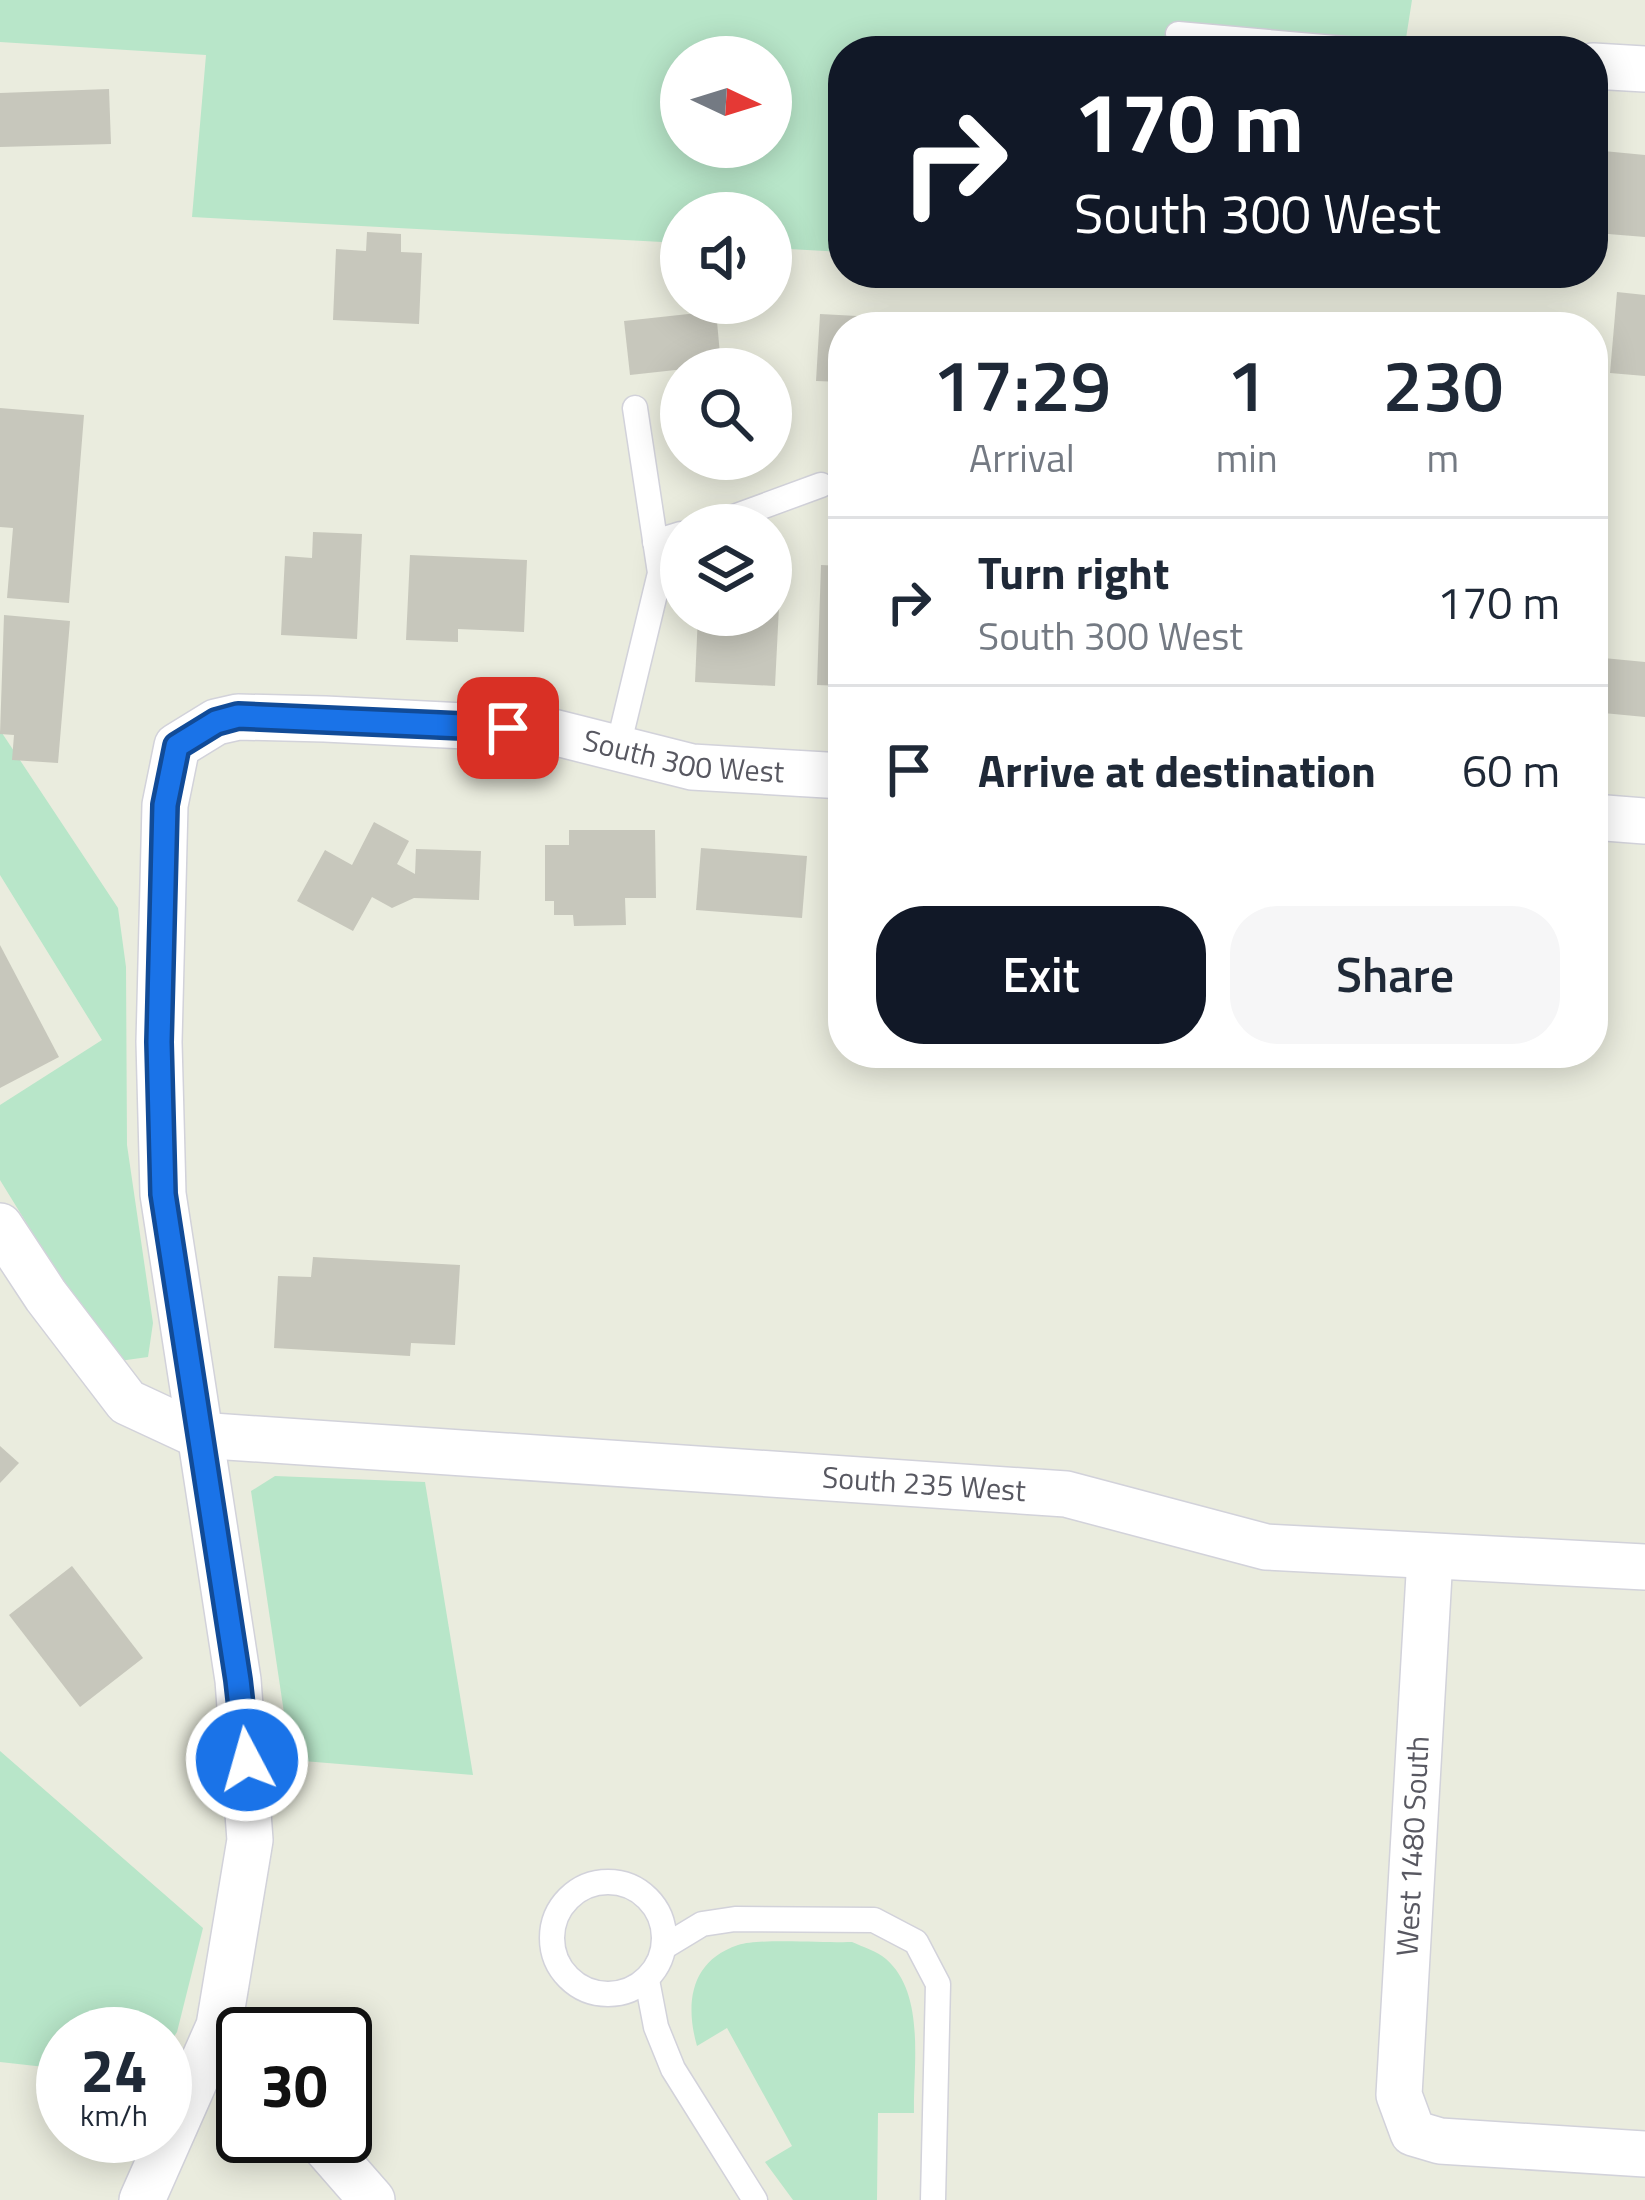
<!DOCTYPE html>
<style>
:root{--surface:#fff;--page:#f6f6f7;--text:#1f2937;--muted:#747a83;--line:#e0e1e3;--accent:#111827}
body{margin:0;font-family:"Titillium Web",sans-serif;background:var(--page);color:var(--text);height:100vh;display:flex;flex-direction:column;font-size:45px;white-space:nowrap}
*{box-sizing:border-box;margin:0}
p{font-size:39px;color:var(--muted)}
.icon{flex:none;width:66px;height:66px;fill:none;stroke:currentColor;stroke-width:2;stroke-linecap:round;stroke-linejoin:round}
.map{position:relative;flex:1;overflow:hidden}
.sheet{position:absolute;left:828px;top:312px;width:780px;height:756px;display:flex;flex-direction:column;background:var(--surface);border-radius:48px;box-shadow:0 6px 30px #0003}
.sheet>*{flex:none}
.top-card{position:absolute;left:828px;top:36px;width:780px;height:252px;border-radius:48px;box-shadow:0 6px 30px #0003;background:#111827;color:#fff;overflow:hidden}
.needle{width:78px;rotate:94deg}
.buttons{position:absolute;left:660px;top:36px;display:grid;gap:24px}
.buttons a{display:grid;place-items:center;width:132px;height:132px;border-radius:50%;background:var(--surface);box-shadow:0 6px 30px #0003;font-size:60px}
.speed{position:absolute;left:36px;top:2007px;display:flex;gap:24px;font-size:60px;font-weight:700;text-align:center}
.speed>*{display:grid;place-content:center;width:156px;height:156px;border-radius:50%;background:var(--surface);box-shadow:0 6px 30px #0003;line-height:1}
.speed small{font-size:30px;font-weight:400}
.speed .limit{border:6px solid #111;border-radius:18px;background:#fff;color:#111}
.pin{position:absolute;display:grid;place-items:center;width:102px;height:102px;color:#fff;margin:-51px;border-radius:24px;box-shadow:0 6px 18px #0006}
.me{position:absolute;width:132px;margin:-66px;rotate:354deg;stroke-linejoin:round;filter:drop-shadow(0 0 9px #0008)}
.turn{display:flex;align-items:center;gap:42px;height:252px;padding:0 48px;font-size:54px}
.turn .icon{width:156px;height:156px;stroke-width:2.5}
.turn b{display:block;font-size:84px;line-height:102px}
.eta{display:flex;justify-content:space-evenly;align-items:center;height:204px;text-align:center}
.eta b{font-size:72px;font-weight:600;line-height:84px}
.primary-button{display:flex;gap:24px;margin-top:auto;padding:24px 48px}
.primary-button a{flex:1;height:138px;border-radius:48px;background:var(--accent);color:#fff;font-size:48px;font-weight:600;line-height:138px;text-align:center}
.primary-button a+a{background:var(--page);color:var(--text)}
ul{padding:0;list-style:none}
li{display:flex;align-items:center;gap:36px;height:168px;padding:0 48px;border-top:3px solid var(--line)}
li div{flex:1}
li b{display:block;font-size:45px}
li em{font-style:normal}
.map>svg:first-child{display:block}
.green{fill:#b8e6c9;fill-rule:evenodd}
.building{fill:#c7c7bc}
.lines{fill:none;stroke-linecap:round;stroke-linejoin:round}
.service-casing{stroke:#d2d2da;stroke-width:27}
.minor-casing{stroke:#d2d2da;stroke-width:48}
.service{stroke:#fff;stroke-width:24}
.minor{stroke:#fff;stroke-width:45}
.route-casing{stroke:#114b97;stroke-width:30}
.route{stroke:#1a73e8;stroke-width:21}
.labels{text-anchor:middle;stroke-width:12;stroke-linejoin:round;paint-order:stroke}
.street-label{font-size:30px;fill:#585861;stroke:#fff}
</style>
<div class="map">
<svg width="1645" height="2200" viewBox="0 0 1645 2200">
<rect width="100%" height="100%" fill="#eaecde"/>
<g class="green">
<path d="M0,0h1412l-8,51h-561v201l-72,-4v-35h-90v30l-489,-26 14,-162 -206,-13zM681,57h90v90h-90z"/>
<polygon points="0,730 118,908 126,967 127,1145 153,1323 148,1357 112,1362 0,1180 0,1105 102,1040 0,875"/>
<polygon points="275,1476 425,1482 473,1775 291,1760 251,1491"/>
<polygon points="0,1751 203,1928 177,2032 165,2050 165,2034 63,2034 63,2069 0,2062"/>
<path d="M852,1942c11,5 25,9 34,17 40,35 27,107 28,154h-36l-1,87h-84l-28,-38 27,-16 -65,-118 -30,18c-12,-42 -7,-85 41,-101 24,-7 86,-2 114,-3z"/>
</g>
<g class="building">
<polygon points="109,89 111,144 0,147 0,93"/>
<polygon points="1593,150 1645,155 1645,237 1596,233 1598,202 1593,201"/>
<polygon points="367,232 401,234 401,252 422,253 419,324 333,320 336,249 366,251"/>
<polygon points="1617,292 1645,295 1645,376 1610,373"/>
<polygon points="716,311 721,365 630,375 624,321"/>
<polygon points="820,314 913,319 913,327 843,327 843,382 816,381"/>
<polygon points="0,408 84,415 69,603 7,598 13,528 0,527"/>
<polygon points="313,532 362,534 357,639 281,635 285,556 312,558"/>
<polygon points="410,555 527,560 524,632 458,629 458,642 406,640"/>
<polygon points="821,565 843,566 843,686 817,685"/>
<polygon points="771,587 780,587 775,686 695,682 698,615 771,615"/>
<polygon points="4,615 70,621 58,763 12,760 14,735 0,734"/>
<polygon points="1593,657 1645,662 1645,717 1593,712"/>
<polygon points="374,822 409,841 397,864 415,874 416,849 481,851 479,900 414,898 392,908 372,897 353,931 297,901 325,850 352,865"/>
<polygon points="569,830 655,830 656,898 625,898 626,925 574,926 573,915 554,915 554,901 545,901 545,845 569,845"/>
<polygon points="701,848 807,856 802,918 696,910"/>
<polygon points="0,945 59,1057 0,1088"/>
<polygon points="313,1257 460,1265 455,1345 411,1343 410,1356 274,1348 278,1276 311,1277"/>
<polygon points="0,1446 19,1463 0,1483"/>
<polygon points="72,1566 143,1658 80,1707 9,1615"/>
</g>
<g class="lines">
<g class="service-casing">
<g id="service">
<polyline points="1178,34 1369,51"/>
<polyline points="712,525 821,485"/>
<polyline points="655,542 681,534"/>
<polyline points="618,747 660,573 635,408"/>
<circle cx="608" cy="1938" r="56"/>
<polyline points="664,1947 702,1924 735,1919 874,1920 916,1942 938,1984 933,2200"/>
<polyline points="647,1980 656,2027 673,2069 755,2200"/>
</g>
</g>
<g class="minor-casing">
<g id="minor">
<polyline points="1593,66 1645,69"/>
<polyline points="1593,817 1645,821"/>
<path id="s1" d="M0,1226l46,70 81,106 71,33 868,59 200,53 379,20"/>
<polyline points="1430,1557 1399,2095 1413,2133 1440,2141 1645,2154"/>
<polyline points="316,2136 372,2200"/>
<path id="s2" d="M142,2200l77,-174 31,-186 -12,-160 -75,-486 -4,-152 6,-237 12,-59 39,-24 22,-5 87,2 220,11 147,37 151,9"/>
</g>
</g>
<use href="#service" class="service"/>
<use href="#minor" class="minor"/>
</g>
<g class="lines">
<g class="route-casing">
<polyline id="route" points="247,1760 238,1680 163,1194 159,1042 165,805 177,746 216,722 238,716 508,728"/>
</g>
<use href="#route" class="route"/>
</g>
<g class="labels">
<g class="street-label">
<text dy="10" stroke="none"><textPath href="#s2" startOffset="1998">South 300 West</textPath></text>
<text dy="10" stroke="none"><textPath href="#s1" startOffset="1023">South 235 West</textPath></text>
<text transform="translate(1413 1846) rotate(-87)" y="10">West 1480 South</text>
</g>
</g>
</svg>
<div class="buttons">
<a><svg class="needle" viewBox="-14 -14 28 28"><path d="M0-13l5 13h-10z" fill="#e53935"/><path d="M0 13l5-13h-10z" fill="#747a83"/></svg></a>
<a><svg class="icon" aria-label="sound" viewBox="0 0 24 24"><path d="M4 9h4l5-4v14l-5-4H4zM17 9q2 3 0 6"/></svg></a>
<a><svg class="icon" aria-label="search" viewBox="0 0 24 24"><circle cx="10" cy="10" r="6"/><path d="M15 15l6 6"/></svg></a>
<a><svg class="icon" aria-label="layers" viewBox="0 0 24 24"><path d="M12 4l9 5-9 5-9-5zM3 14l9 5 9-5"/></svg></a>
</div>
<div class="speed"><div>24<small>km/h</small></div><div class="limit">30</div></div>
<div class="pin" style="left:508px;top:728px;background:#d93025"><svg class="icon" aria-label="arrive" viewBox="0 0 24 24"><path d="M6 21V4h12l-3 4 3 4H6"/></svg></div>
<svg class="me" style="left:247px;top:1760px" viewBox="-20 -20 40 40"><circle r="17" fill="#1a73e8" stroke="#fff" stroke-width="3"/><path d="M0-11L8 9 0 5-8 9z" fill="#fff"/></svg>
<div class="top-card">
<div class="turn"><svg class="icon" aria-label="right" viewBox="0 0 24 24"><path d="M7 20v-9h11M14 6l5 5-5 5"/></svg><div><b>170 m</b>South 300 West</div></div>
</div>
<section class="sheet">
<div class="eta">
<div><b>17:29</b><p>Arrival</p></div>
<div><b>1</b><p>min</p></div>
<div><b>230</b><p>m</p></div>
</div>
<ul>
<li><svg class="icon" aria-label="right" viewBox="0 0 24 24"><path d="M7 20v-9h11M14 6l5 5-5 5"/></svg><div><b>Turn right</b><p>South 300 West</p></div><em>170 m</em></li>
<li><svg class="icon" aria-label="arrive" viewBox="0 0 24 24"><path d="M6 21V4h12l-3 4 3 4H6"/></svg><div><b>Arrive at destination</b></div><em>60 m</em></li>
</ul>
<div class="primary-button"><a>Exit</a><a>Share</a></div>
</section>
</div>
